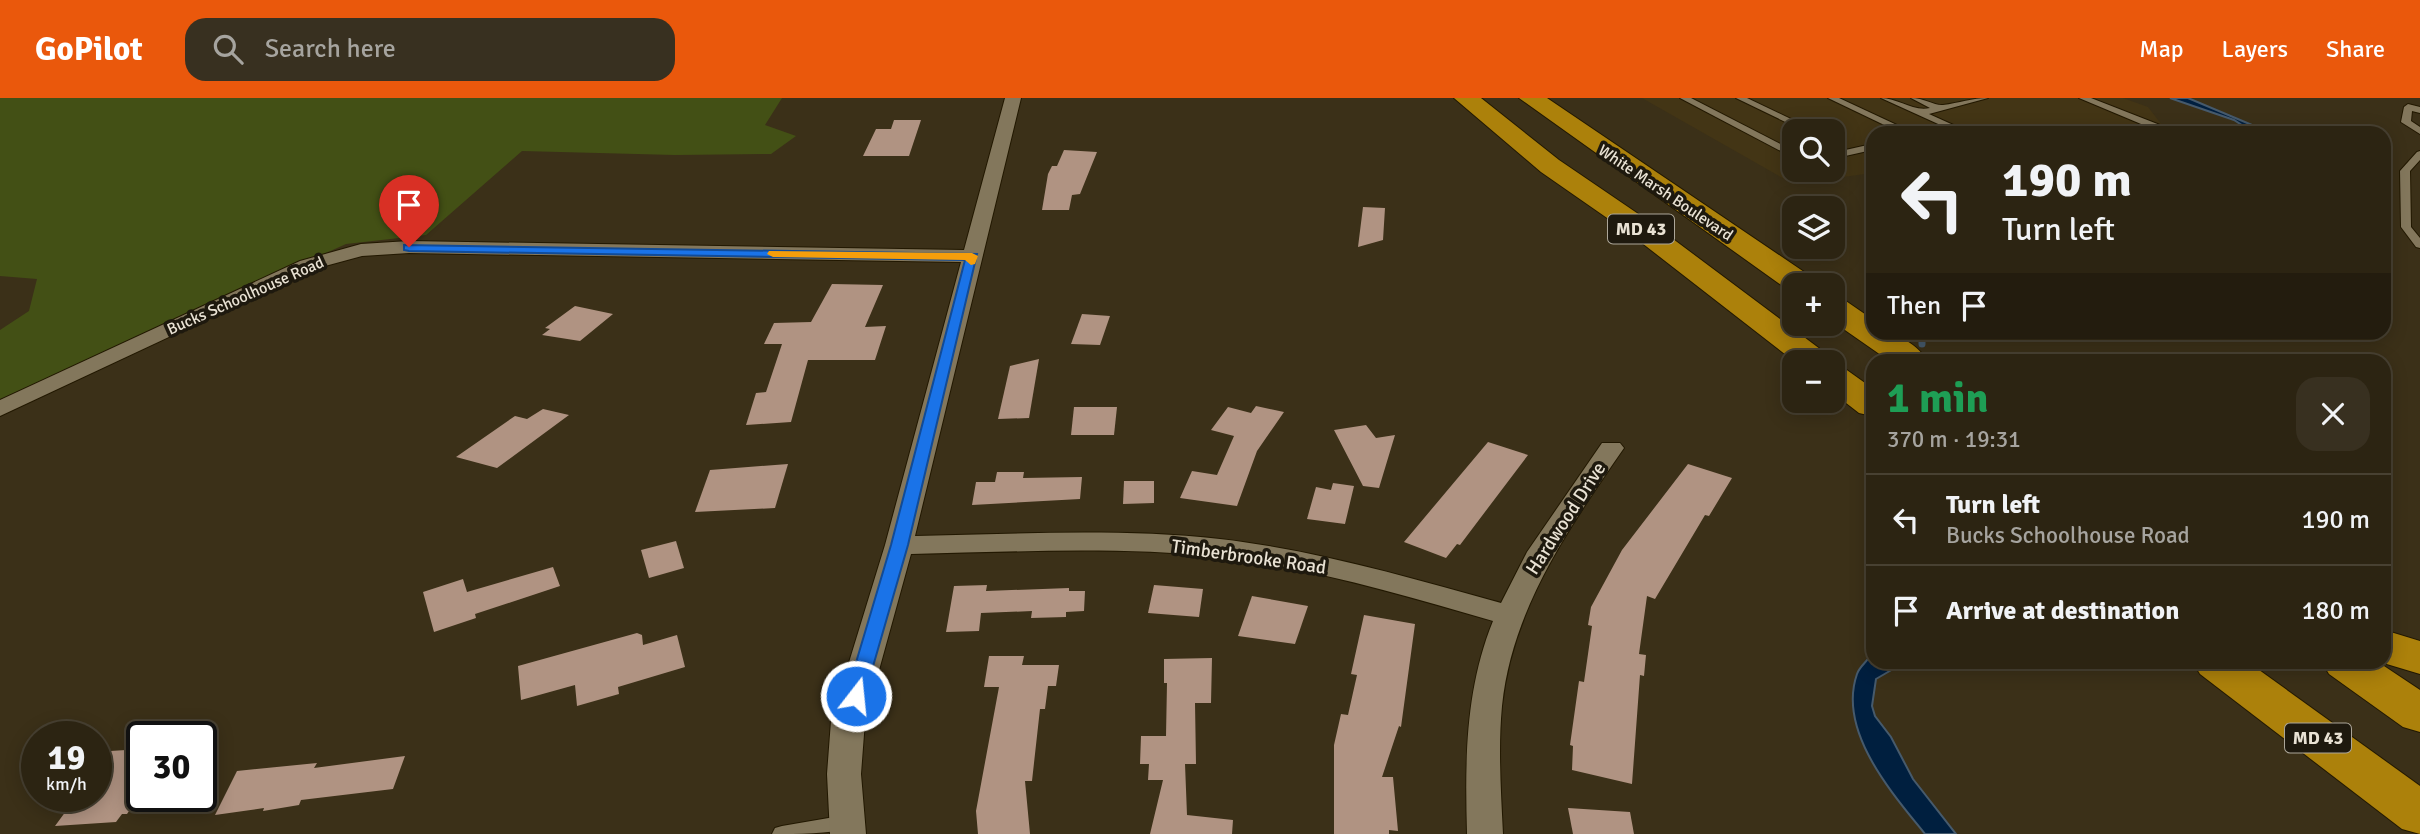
<!DOCTYPE html>
<meta charset="utf-8">
<style>
:root{--surface:#2c2412;--page:#383020;--text:#f1f3f6;--muted:#a6a49f;--line:#484132;--accent:#ea580c}
body{margin:0;font-family:Signika,sans-serif;background:var(--page);color:var(--text);height:100vh;display:flex;flex-direction:column;font-size:26px;white-space:nowrap}
*{box-sizing:border-box;margin:0}
p{font-size:23px;color:var(--muted)}
.icon{flex:none;width:38px;height:38px;fill:none;stroke:currentColor;stroke-width:2;stroke-linecap:round;stroke-linejoin:round}
.map{position:relative;flex:1;overflow:hidden}
.details{position:absolute;left:1866px;top:256px;width:525px;height:315px;display:flex;flex-direction:column;background:var(--surface);border-radius:21px;box-shadow:0 4px 18px #0003,0 0 0 2px var(--line)}
.details>*{flex:none}
.guide{position:absolute;left:1866px;top:28px;width:525px;height:214px;border-radius:21px;box-shadow:0 4px 18px #0003,0 0 0 2px var(--line);background:#2c2412;color:var(--text);overflow:hidden}
.fabs{position:absolute;left:1782px;top:21px;display:grid;gap:14px}
.fabs a{display:grid;place-items:center;width:63px;height:63px;border-radius:14px;background:var(--surface);box-shadow:0 4px 18px #0003,0 0 0 2px var(--line);font-size:35px}
.speed{position:absolute;left:21px;top:623px;display:flex;gap:14px;font-size:35px;font-weight:700;text-align:center}
.speed>*{display:grid;place-content:center;width:91px;height:91px;border-radius:50%;background:var(--surface);box-shadow:0 4px 18px #0003,0 0 0 2px var(--line);line-height:1}
.speed small{font-size:18px;font-weight:400}
.speed .limit{border:4px solid #111;border-radius:10px;background:#fff;color:#111}
.pin{position:absolute;display:grid;place-items:center;width:60px;height:60px;color:#fff;margin:-72px -30px;border-radius:50% 50% 50% 0;rotate:-45deg;box-shadow:0 0 7px #0007}
.pin .icon{rotate:45deg}
.me{position:absolute;width:77px;margin:-38px;rotate:16deg;stroke-linejoin:round;filter:drop-shadow(0 0 5px #0008)}
.turn{display:flex;align-items:center;gap:24px;height:147px;padding:0 21px;font-size:32px}
.turn .icon{width:91px;height:91px;stroke-width:2.5}
.turn b{display:block;font-size:49px;line-height:60px}
.then{display:flex;align-items:center;height:66px;padding:0 21px;background:#0003;gap:14px;font-size:26px}
.round{display:grid;place-items:center;flex:none;width:74px;height:74px;border-radius:21px;background:var(--page)}
.headline{display:flex;align-items:center;justify-content:space-between;height:119px;padding:0 21px}
h1{font-size:42px;font-weight:700;line-height:52px;color:#1e9e55}
ul{padding:0;list-style:none}
li{display:flex;align-items:center;gap:21px;height:91px;padding:0 21px;border-top:2px solid var(--line)}
li div{flex:1}
li b{display:block;font-size:26px}
li em{font-style:normal}
header{display:flex;align-items:center;gap:42px;box-sizing:border-box;height:98px;padding:0 35px;background:var(--accent);color:#fff}
header strong{font-size:33px}
nav{display:flex;gap:38px;margin-inline-start:auto;font-size:24px}
.search{width:490px;height:63px;background:var(--page);display:flex;align-items:center;gap:18px;box-sizing:border-box;padding:0 24px;border-radius:21px;color:var(--muted);font-size:26px}
.map>svg:first-child{display:block}
.built{fill:#433515;fill-rule:evenodd}
.green{fill:#435015}
.water{fill:#001f3f;stroke:#465a6c;stroke-width:2}
.lines{fill:none;stroke-linecap:round;stroke-linejoin:round}
.stream{stroke:#465a6c;stroke-width:7}
.building{fill:#b09382}
.lane-casing{stroke:#221801;stroke-width:2}
.street-casing{stroke:#221801;stroke-width:2}
.highway-casing{stroke:#221801;stroke-width:2}
.lane{fill:#83775c;fill-rule:evenodd}
.street{fill:#83775c;fill-rule:evenodd}
.highway{fill:#ac810b;fill-rule:evenodd}
.route{fill:#1a73e8;stroke:#114b97;stroke-width:2}
.slow{fill:#f59e0b}
.labels{text-anchor:middle;stroke-width:7;stroke-linejoin:round;paint-order:stroke}
.far-street-label{font-size:16px;fill:#e9e2d4;stroke:#1e190e}
.shield{fill:#1e190e;stroke:#aca699;stroke-width:2}
.shield-label{font-size:18px;font-weight:bold;fill:#e9e2d4}
.street-label{font-size:19px;fill:#e9e2d4;stroke:#1e190e}
</style>
<header>
<strong>GoPilot</strong>
<div class="search"><svg class="icon" aria-label="search" viewBox="0 0 24 24"><circle cx="10" cy="10" r="6"/><path d="M15 15l6 6"/></svg>Search here</div>
<nav><a>Map</a><a>Layers</a><a>Share</a></nav>
</header>
<div class="map">
<svg width="2420" height="736" viewBox="0 0 2420 736">
<rect width="100%" height="100%" fill="#3b3018"/>
<path class="built" d="M1642,0h481l25,9 20,26h-296v40l-79,11zM1794,33h38v39h-38z"/>
<polygon class="green" points="0,0 782,0 765,27 796,38 771,56 675,57 522,53 426,137 346,146 0,301 0,232 29,213 37,181 0,178"/>
<g class="water">
<polygon points="2170,0 2188,0 2271,35 2254,35 2234,22"/>
<path d="M1872,554v10h33l-29,17 -4,27 3,10 16,21 22,42 43,55h-31c-33,-41 -88,-103 -68,-160 3,-9 12,-13 15,-22z"/>
</g>
<g class="lines">
<polyline class="stream" points="1922,234 1922,246"/>
</g>
<g class="building">
<polygon points="894,22 921,22 909,58 863,58 876,31 891,31"/>
<polygon points="1064,52 1097,54 1080,96 1072,97 1069,112 1042,112 1048,76 1052,68 1057,68"/>
<polygon points="1363,109 1385,110 1383,142 1358,149"/>
<polygon points="832,186 883,187 865,229 886,228 875,262 808,262 791,324 746,327 756,295 766,294 782,246 764,246 774,225 811,224"/>
<polygon points="575,208 613,216 580,243 542,237 550,231 545,230"/>
<polygon points="1082,216 1110,218 1100,247 1071,246"/>
<polygon points="1039,261 1029,320 998,321 1010,268"/>
<polygon points="1256,308 1284,314 1257,353 1237,408 1180,400 1192,373 1217,377 1234,338 1211,332 1228,309 1251,315"/>
<polygon points="1074,309 1117,309 1114,337 1071,337"/>
<polygon points="543,311 569,317 497,370 456,359 515,318 527,321"/>
<polygon points="1366,327 1376,340 1395,337 1379,390 1363,388 1334,332"/>
<polygon points="1488,344 1528,357 1460,447 1457,446 1446,460 1404,444"/>
<polygon points="788,366 775,410 695,414 710,372"/>
<polygon points="1688,366 1732,380 1709,418 1705,417 1655,501 1647,498 1639,556 1646,557 1644,578 1640,577 1632,686 1572,672 1573,648 1570,647 1579,583 1584,584 1592,528 1588,527 1591,509 1622,452"/>
<polygon points="997,374 1024,374 1023,380 1082,379 1080,401 972,407 976,384 995,384"/>
<polygon points="1124,383 1154,383 1154,405 1123,406"/>
<polygon points="1333,385 1354,388 1345,426 1307,421 1316,389 1331,392"/>
<polygon points="676,443 684,470 649,480 641,452"/>
<polygon points="553,469 560,488 475,516 476,520 434,534 423,494 463,481 467,494"/>
<polygon points="987,487 986,493 1069,490 1069,493 1085,493 1084,513 1066,514 1066,519 1031,520 1032,513 981,515 979,533 946,534 954,488"/>
<polygon points="1154,487 1203,491 1199,519 1148,515"/>
<polygon points="1252,498 1308,508 1295,546 1238,538"/>
<polygon points="1364,517 1415,526 1401,629 1399,628 1382,679 1393,679 1398,733 1389,732 1389,736 1334,736 1334,647 1341,616 1348,617 1357,577 1351,576"/>
<polygon points="637,535 642,537 643,547 677,537 685,569 618,589 619,596 577,608 575,587 521,602 518,568"/>
<polygon points="989,558 1024,558 1022,567 1059,567 1056,588 1048,588 1045,611 1040,611 1032,683 1025,683 1030,736 978,736 976,713 999,589 984,589"/>
<polygon points="1212,560 1211,605 1195,605 1196,666 1185,666 1187,717 1233,722 1232,736 1150,736 1163,682 1148,682 1149,666 1140,666 1141,638 1166,638 1167,585 1164,585 1164,561"/>
<polygon points="142,651 142,694 127,716 122,716 116,724 55,728 77,698 96,698 96,672 110,653"/>
<polygon points="405,658 393,691 301,702 299,707 263,713 264,710 215,717 237,673 317,665 314,670"/>
<polygon points="1568,710 1630,714 1634,736 1573,736"/>
</g>
<g class="lines">
<g class="lane-casing">
<g id="lane">
<polygon points="1680,0 1691,0 1794,53 1794,60"/>
<polygon points="1736,0 1747,0 1816,33 1804,33"/>
<polygon points="1828,0 1839,0 1914,35 1901,35"/>
<path d="M1881,0c17,0 32,14 49,10l-19,-10c13,0 24,8 32,7 16,-2 29,-7 45,-7l-59,16 42,19h-13z"/>
<polygon points="2079,0 2091,0 2160,27 2163,35 2153,35 2153,31"/>
<polygon points="2408,6 2420,9 2420,15 2412,13 2411,23 2420,29 2420,36 2401,24 2404,9"/>
<polygon points="1872,46 1872,52 1832,61 1832,55"/>
<polygon points="2420,53 2420,62 2410,73 2411,129 2420,140 2420,150 2416,149 2401,129 2400,73 2417,54"/>
<path d="M846,717l7,3 3,5 -3,5c-26,6 -54,6 -81,6l3,-6 7,-2z"/>
</g>
</g>
<g class="street-casing">
<path id="street" d="M1005,0h16l-106,438c102,-2 204,-8 305,3 95,11 188,38 281,64l26,-51 75,-109h18l4,5c-54,78 -112,160 -122,258 -4,43 -1,85 1,128h-36c-2,-73 -2,-144 26,-213 -90,-26 -181,-53 -274,-64 -102,-11 -206,-5 -308,-3l-46,167 -4,53 5,60h-36l-3,-60 4,-53 54,-176 76,-283 -552,-9 -47,3 -48,13 -314,147v-16l300,-139 61,-17 48,-3 555,9z"/>
</g>
<g class="highway-casing">
<g id="highway">
<polygon points="1454,0 1481,0 1559,62 1653,126 1828,257 1833,264 1832,265 1795,264 1633,138 1541,74"/>
<polygon points="1519,0 1547,0 1813,180 1818,187 1794,187 1794,194 1791,194"/>
<path d="M1832,198l11,3 29,20v13c22,0 42,9 55,28h-39l-56,-39z"/>
<polygon points="1832,267 1844,270 1872,290 1872,318 1859,315 1832,294"/>
<polygon points="2384,532 2420,543 2420,576 2380,564 2384,564"/>
<polygon points="2193,564 2248,564 2420,688 2420,736 2402,731 2200,576"/>
<polygon points="2322,564 2378,564 2420,592 2420,634 2403,629 2329,576"/>
</g>
</g>
<use href="#lane" class="lane"/>
<use href="#street" class="street"/>
<use href="#highway" class="highway"/>
</g>
<polygon class="route" points="404,147 977,156 908,447 863,603 849,603 846,598 891,447 965,162 409,153 404,152"/>
<polygon class="slow" points="769,153 972,155 978,158 975,166 971,167 965,162 773,159 767,156"/>
<g class="labels">
<g class="far-street-label">
<text transform="translate(1666 94) rotate(34)" y="6">White Marsh Boulevard</text>
<text transform="translate(245 197) rotate(-24)" y="6">Bucks Schoolhouse Road</text>
</g>
<g class="shield">
<rect x="1608" y="116.5" width="66" height="29" rx="5"/>
<rect x="2285" y="625.5" width="66" height="29" rx="5"/>
</g>
<g class="shield-label">
<text x="1641" y="137">MD 43</text>
<text x="2318" y="646">MD 43</text>
</g>
<g class="street-label">
<text transform="translate(1565 420) rotate(-57)" y="7">Hardwood Drive</text>
<text transform="translate(1249 458) rotate(8)" y="7">Timberbrooke Road</text>
</g>
</g>
</svg>
<div class="fabs">
<a><svg class="icon" aria-label="search" viewBox="0 0 24 24"><circle cx="10" cy="10" r="6"/><path d="M15 15l6 6"/></svg></a>
<a><svg class="icon" aria-label="layers" viewBox="0 0 24 24"><path d="M12 4l9 5-9 5-9-5zM3 14l9 5 9-5"/></svg></a>
<a>+</a>
<a>−</a>
</div>
<div class="speed"><div>19<small>km/h</small></div><div class="limit">30</div></div>
<div class="pin" style="left:409px;top:149px;background:#d93025"><svg class="icon" aria-label="arrive" viewBox="0 0 24 24"><path d="M6 21V4h12l-3 4 3 4H6"/></svg></div>
<svg class="me" style="left:856px;top:598px" viewBox="-20 -20 40 40"><circle r="17" fill="#1a73e8" stroke="#fff" stroke-width="3"/><path d="M0-11L8 9 0 5-8 9z" fill="#fff"/></svg>
<div class="guide">
<div class="turn"><svg class="icon" aria-label="left" viewBox="0 0 24 24"><path d="M17 20v-9H6M10 6l-5 5 5 5"/></svg><div><b>190 m</b>Turn left</div></div>
<div class="then">Then<svg class="icon" aria-label="arrive" viewBox="0 0 24 24"><path d="M6 21V4h12l-3 4 3 4H6"/></svg></div>
</div>
<section class="details">
<div class="headline"><div><h1>1 min</h1><p>370 m · 19:31</p></div><a class="round"><svg class="icon" aria-label="close" viewBox="0 0 24 24"><path d="M6 6l12 12M18 6L6 18"/></svg></a></div>
<ul>
<li><svg class="icon" aria-label="left" viewBox="0 0 24 24"><path d="M17 20v-9H6M10 6l-5 5 5 5"/></svg><div><b>Turn left</b><p>Bucks Schoolhouse Road</p></div><em>190 m</em></li>
<li><svg class="icon" aria-label="arrive" viewBox="0 0 24 24"><path d="M6 21V4h12l-3 4 3 4H6"/></svg><div><b>Arrive at destination</b></div><em>180 m</em></li>
</ul>
</section>
</div>
